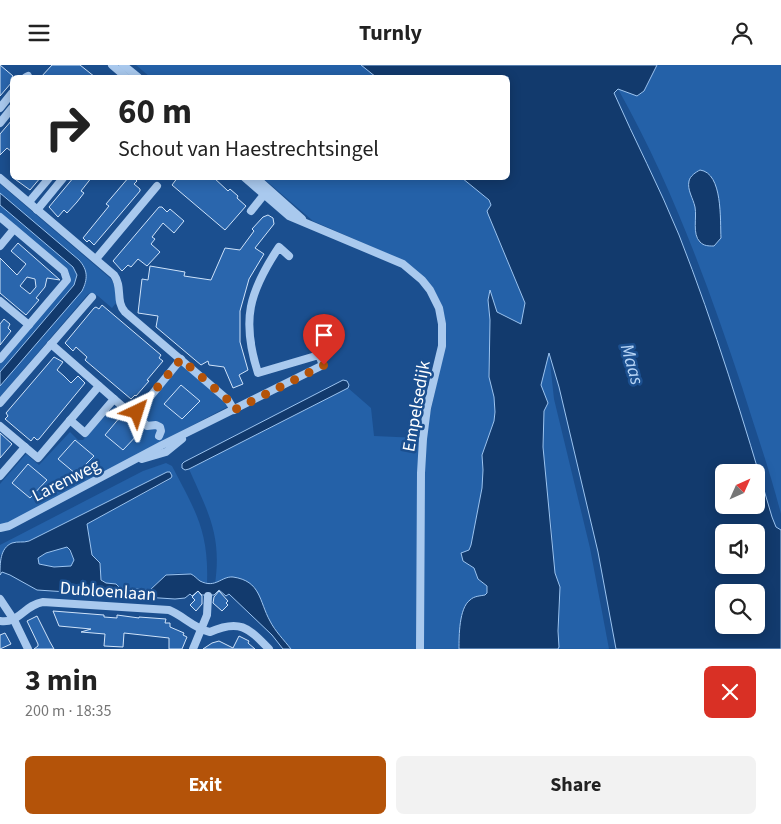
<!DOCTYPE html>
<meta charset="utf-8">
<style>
:root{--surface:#fff;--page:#f2f2f2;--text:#222;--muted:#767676;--accent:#b45309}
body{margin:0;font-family:"Source Sans 3",sans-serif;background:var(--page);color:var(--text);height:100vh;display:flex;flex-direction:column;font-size:19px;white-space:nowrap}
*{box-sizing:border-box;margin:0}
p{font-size:16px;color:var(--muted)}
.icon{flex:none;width:28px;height:28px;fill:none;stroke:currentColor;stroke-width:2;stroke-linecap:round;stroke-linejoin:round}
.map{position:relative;height:584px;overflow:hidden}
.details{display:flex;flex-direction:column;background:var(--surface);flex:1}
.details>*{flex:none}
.banner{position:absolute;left:10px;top:10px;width:500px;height:105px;border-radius:8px;box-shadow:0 2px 12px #0003;background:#fff;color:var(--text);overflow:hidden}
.needle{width:32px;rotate:45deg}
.buttons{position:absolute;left:715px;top:399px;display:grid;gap:10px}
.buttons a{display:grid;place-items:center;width:50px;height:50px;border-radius:8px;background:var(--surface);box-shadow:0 2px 12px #0003;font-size:25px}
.pin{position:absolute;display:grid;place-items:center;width:42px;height:42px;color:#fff;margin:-51px -21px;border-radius:50% 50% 50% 0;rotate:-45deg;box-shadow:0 0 5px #0007}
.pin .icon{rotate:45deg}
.me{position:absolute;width:55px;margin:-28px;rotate:41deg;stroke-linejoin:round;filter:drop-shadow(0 0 4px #0008)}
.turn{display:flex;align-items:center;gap:18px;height:105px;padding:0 25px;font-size:22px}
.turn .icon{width:65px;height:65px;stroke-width:2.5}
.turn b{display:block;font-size:35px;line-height:42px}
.round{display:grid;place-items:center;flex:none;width:52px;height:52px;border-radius:8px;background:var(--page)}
.summary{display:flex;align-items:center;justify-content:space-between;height:85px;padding:0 25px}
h1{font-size:30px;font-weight:700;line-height:38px}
.cta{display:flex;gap:10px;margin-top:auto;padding:10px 25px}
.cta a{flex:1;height:58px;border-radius:8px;background:var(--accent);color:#fff;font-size:20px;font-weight:700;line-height:58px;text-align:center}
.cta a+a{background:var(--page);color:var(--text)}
header{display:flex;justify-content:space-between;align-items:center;height:65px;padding:0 25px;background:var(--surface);font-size:22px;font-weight:700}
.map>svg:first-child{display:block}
.green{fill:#2461a8;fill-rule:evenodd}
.water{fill:#123a6d;stroke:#9cc4f0;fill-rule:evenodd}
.building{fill:#2a66ad;stroke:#cfe3fa;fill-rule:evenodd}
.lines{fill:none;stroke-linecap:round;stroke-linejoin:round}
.minor{stroke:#a9c9ee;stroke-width:8}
.route{stroke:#b45309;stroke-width:9;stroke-dasharray:0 16.2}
.labels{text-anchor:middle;stroke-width:5;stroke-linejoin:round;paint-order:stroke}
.street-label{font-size:18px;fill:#fff;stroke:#1b4f8f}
.water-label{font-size:19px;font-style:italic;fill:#b5d3f5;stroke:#1b4f8f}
</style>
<header><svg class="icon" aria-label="menu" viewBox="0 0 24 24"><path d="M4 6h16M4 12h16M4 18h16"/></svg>Turnly<svg class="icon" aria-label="person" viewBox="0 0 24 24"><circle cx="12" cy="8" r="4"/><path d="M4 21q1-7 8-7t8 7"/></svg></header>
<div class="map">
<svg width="781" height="584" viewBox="0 0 781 584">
<rect width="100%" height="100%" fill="#1b4f8f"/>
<g class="green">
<polygon points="136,0 361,0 376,12 150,12"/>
<path d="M657,0h124v449c-11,-43 -26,-85 -39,-127 -34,-102 -71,-204 -124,-298l20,7 6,-5zM700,105l10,5 6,11 5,52 -23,1 -2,-3 -1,-30 -4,-9 -1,-19z"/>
<path d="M263,113h199c10,9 24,16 29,27l-3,9 37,89 -3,21 -25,-12 -7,-20 -2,8 2,20 -1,57 5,20 1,15 -1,9 -12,34 1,15 -1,18 -11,57 -2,5 -8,3 2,8 11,7 4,11 9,7v7l-2,2c-3,1 -8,1 -11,3 -15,6 -15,38 -15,51h-37l1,-164 4,-57 19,-87c2,-36 -14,-62 -44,-81l-89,-39z"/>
<polygon points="0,119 111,214 116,223 116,238 112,243 98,231 91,228 88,229 0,332 0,321 82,226 86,218 79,195 0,128"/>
<polygon points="0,140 73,202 77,210 74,220 0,307 0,298 69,217 70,211 68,206 0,148"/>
<polygon points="549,288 554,334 590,483 609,584 558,584 560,522 555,508 551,454 547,440 548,434 543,382 544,346 541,320"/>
<polygon points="180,300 184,301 227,337 227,342 0,462 0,419 26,389 39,400 70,367 78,375 83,375 114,341 126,351 136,352"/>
<path d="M348,323l23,20 3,28 45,2 -3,211h-125l-20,-25 -17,-37 -7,-5 -14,-5 -18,7c7,-49 -7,-72 -26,-115z"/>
<path d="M166,398l6,3c23,44 37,65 35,117l-9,-3 -7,-6 -13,-1 -12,2 -16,15 -30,-2 -4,-4 -10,-1 -5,-4 -1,-17 -8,-7 -5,-31 84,-45c-45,18 -90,36 -134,58 -14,7 -24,7 -37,18v-10l143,-74z"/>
<polygon points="67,482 74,495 71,501 54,502 39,499 38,493 46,488"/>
</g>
<g class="water">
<path d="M361,0h296l-13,26 -7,5 -19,-7 -4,4c21,48 45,93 65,142 36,92 65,187 93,282l4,10 5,3v119h-165l-18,-97 -39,-165 -10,-34 -8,32 7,18 -4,8 -1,36 12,126 5,14 -2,44 1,16 -1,2h-99c0,-13 0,-41 11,-49 4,-4 10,-4 15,-5l2,-2v-7l-9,-7 -4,-11 -11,-7 -2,-8 8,-3 2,-5 11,-57 1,-18 -1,-15 12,-34 1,-9 -1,-15 -5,-20 1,-57 -2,-20 2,-10 7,22 24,12 4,-21 -37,-89 -1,-3 4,-6 -2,-5 -27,-22 46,-1v-100h-132zM724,408h32v32h-32zM724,468h32v32h-32zM724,528h32v32h-32z"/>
<path d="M700,105c23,3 20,50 21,68l-7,8c-6,0 -10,0 -14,-4 -8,-8 -3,-24 -5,-35 -2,-9 -8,-17 -6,-26 1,-5 7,-9 11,-11z"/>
<path d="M0,128l79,67c9,10 9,19 3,31l-82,95v-14l74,-87 3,-10 -4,-8 -73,-62z"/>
<polygon points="343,315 347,316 349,320 348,323 189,404 185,405 182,403 182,399 184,397"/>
<path d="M167,407h3l2,4 -1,2 -84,46 5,31 8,8 1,17 5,3 10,1 4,4 30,2 16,-15 25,-1c4,2 6,5 9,7 16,8 21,-5 33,-4 28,4 26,24 37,44 5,10 14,19 21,28h-8l-11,-14 -43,-41 -3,2 -7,-6 -5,5h-12l-4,-4 -6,5 -2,-2 -5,4 -10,1 -138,-9 -27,-15 -8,-3 -2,3c0,-12 0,-27 12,-32 6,-2 11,0 17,-2zM67,482l3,3 4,10 -3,6 -17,1 -15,-3 -1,-6 8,-5z"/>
</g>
<g class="building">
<polygon points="0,0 13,11 11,14 12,17 0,31"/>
<polygon points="52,0 80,0 95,12 41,12"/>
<polygon points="12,55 12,87 7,83 0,90 0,69"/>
<polygon points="12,112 41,112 30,125"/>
<polygon points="74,112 92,112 81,126 84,128 77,137 67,148 64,145 58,152 49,142"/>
<polygon points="129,112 133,112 137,116 134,119 140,124 140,126 94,180 89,175 87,177 83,173 109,141 106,139"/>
<polygon points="178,112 213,112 228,126 230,124 238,131 237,133 246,141 225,165 172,120"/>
<polygon points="159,142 162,142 167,147 170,144 184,156 174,168 163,158 152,172 155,174 151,179 160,187 147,201 138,194 131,202 128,200 122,206 113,196"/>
<polygon points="268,150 273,153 274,159 255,183 264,189 249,214 240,246 240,277 248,305 239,310 243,319 233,323 224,302 209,300 208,296 201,300 156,262 158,251 138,248 142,214 148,215 150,201 185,207 184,211 211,215 225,183 240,185 254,166 252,164 263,152"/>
<path d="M18,178l42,37 -13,-2 -2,9 -9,11 3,2 -13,15 -26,-22v-35l17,17 9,-11 -15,-13zM27,212l8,2 1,8 -6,7 -10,-8z"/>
<polygon points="102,240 161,290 159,293 163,296 147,315 149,316 136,331 135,330 131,334 86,296 85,295 87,292 76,282 73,286 65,278 94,243 96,242 99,244"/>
<polygon points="4,254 10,259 8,263 11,266 0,280 0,259"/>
<polygon points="54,292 63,297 57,305 64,311 71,318 78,311 85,318 39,374 37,375 34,372 31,376 5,354 8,351 6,348"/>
<polygon points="181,320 200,336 182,354 164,339"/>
<polygon points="121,351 140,367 123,385 105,370"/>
<polygon points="0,368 12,379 0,393"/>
<polygon points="75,375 94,391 76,409 58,394"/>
<polygon points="28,399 47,415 30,433 12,418"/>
<polygon points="198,526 202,531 202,539 196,546 190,540 195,535 192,532"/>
<polygon points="219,526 228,536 226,538 228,540 222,546 213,538 214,532"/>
<polygon points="53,546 104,550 104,552 117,553 117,550 139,553 139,552 166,554 165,558 170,558 170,562 184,568 183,570 187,572 182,584 169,584 169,573 124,568 123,582 104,581 105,569 81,567 91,564 59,561"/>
<polygon points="37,551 50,577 54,584 34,584 38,581 38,579 27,556"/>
<polygon points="5,568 11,579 0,584 0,570"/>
<polygon points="239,571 249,576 248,578 255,584 203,584 212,578 219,576 233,583"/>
</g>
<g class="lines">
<g class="minor">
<polyline points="112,0 126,12"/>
<polyline points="123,0 138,12"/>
<polyline points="26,12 28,11"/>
<polyline points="0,43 12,28"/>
<polyline points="0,58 12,43"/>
<polyline points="244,112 289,151 403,199 422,215 430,225 439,243 442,259 442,281 427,343 423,374 421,408 420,584"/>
<polyline points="255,112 302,154"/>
<path d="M0,113l114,97c9,12 1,26 11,37l103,88 6,10"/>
<polyline points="29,137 50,112"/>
<polyline points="37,145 64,112"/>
<polyline points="251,146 267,126"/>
<polyline points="0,152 64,206 67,215 0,294"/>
<polyline points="0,181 14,164"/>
<polyline points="96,194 157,121"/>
<polyline points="0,236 29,260"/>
<polyline points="51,279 130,348 134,348 140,344 181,294"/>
<polyline points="0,338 92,232"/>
<polyline points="134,348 147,361 156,360 160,362 161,366 159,371"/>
<polyline points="70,355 85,368 114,334"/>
<polyline points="0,361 38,393 99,321"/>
<polyline points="142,394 166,387 182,374"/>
<polyline points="0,411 25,382"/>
<path d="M0,463l9,-2 153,-81 161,-80 -4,-10 -61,18c-17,-53 -9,-81 21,-126l10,9"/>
<polyline points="0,534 14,555 28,584"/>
<path d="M0,556c19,3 24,-16 43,-19l126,8c15,6 24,18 41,22 29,-13 38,-5 59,17"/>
<polyline points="193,584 207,550 208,531"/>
</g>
</g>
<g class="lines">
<polyline class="route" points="137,347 181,294 228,335 234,345 324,300"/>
</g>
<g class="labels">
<g class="street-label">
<text transform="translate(416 341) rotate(-80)" y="6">Empelsedijk</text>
<text transform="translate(66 415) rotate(-27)" y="6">Larenweg</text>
<text transform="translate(108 526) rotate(4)" y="6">Dubloenlaan</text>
</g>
<g class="water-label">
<text transform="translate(633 299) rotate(74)" y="7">Maas</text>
</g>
</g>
</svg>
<div class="buttons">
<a><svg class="needle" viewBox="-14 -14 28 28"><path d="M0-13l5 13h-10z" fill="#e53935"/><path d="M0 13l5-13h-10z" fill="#767676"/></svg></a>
<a><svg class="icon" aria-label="sound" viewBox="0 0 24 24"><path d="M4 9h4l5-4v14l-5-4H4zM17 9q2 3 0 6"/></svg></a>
<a><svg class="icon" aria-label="search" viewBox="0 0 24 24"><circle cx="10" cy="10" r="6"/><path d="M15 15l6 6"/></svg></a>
</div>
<div class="pin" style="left:324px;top:300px;background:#d93025"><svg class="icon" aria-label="arrive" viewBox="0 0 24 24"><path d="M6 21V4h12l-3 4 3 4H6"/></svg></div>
<svg class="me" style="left:137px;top:347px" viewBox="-20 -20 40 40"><path d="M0-17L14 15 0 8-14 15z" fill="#b45309" stroke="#fff" stroke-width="4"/></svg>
<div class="banner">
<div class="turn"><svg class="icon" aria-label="right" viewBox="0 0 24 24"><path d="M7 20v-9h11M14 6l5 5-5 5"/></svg><div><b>60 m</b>Schout van Haestrechtsingel</div></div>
</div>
</div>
<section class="details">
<div class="summary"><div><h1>3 min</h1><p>200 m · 18:35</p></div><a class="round" style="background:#d93025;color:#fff"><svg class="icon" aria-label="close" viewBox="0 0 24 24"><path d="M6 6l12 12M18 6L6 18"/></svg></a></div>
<div class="cta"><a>Exit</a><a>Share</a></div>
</section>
